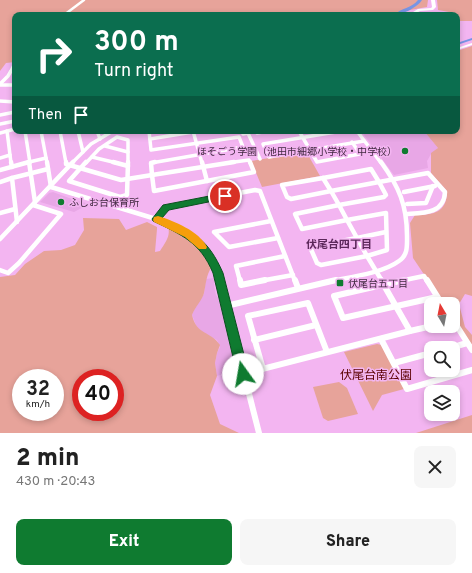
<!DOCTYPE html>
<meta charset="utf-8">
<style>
:root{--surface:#fff;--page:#f6f6f6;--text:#222;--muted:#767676;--accent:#0f7b30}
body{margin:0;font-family:Overpass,"Noto Sans JP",sans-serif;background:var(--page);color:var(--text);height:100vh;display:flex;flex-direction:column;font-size:15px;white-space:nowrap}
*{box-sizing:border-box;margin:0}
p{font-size:13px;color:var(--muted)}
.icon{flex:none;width:22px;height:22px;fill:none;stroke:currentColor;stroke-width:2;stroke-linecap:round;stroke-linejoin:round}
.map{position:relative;height:433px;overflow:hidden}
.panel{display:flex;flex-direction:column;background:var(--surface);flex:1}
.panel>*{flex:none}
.banner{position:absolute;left:12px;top:12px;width:448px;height:122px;border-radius:8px;box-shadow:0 2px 6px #0003;background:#0b6e4f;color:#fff;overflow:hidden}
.needle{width:26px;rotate:350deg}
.controls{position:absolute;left:424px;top:297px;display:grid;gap:8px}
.controls a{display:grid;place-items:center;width:36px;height:36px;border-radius:8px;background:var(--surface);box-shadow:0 2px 6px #0003;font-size:20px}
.speed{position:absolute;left:12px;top:369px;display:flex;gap:8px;font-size:20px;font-weight:700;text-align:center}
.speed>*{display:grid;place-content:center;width:52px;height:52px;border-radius:50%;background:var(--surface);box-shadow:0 2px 6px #0003;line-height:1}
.speed small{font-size:10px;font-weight:400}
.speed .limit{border:6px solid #d22;background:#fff;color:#111}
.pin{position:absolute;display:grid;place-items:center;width:34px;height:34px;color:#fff;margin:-17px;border:2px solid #fff;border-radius:50%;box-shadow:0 1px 4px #0007}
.me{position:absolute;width:44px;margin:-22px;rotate:347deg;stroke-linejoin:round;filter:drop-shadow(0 0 3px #0008)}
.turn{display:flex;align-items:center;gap:14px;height:84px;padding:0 16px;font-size:18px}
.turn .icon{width:52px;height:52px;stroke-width:2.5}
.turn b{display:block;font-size:28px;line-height:34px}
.then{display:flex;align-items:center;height:38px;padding:0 16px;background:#0003;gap:8px;font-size:15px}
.round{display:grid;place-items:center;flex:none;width:42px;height:42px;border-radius:8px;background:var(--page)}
.head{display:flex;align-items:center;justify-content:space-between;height:68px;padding:0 16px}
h1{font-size:24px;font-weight:800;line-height:30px}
.cta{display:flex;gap:8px;margin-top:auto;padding:8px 16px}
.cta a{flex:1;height:46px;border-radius:8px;background:var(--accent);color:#fff;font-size:16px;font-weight:800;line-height:46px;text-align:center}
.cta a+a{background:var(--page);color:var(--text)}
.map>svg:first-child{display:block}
.built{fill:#e8a7e6}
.green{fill:#e7a39a;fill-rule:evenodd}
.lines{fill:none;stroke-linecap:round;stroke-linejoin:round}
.river{fill:#7795e5;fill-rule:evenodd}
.minor-far3{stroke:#fff;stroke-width:2.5}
.minor-far2{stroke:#fff;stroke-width:3.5}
.minor-far1{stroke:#fff;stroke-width:4.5}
.minor{stroke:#fff;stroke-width:6}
.highway{fill:#fff;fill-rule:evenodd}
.route{fill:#0f7b30;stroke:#0a501f}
.slow{fill:#f59e0b}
.poi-dot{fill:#0f7b30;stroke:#f3b5f1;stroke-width:1.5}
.labels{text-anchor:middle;stroke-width:3;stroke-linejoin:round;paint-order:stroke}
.poi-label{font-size:10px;fill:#412840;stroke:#f3b5f1;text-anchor:start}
.neighbourhood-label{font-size:11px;font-weight:bold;fill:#5c285b;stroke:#f3b5f1}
.near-park-label{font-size:12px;fill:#5a0001;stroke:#f3b5f1}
</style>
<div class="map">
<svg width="472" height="433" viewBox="0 0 472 433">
<rect width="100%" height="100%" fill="#f3b5f1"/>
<g class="built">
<polygon points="361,131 424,131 438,148 431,154 427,161 428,168 394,175"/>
<polygon points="53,192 69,198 89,204 74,212 40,202 49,193"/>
<polygon points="214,278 214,285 216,295 221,302 236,370 217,376 215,363 217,353 220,347 217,340 198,330 192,315 195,307 204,294 206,279"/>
</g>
<g class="green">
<polygon points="0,0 428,0 427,7 404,11 401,15 15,15 15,62 6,63 0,71"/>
<polygon points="437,0 472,0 472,21 460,21 455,13 438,10"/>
<path d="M472,46v250l-7,-2 -6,10 6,23 7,8v10l-19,-27v-14h-9l-31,-46 -3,-35 5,-8c18,0 32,-2 32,-24l-16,-18v-20l7,-5 -14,-17h33v-80z"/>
<polygon points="305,152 307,153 320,176 262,187 251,161"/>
<path d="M83,218l36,1 7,11 21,-8 10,5v2l-2,23 5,-1c5,-8 11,-15 8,-24 20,9 33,22 43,41 -5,8 -5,16 -7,25 -1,6 -9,14 -12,22 5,21 18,15 28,30l-3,8 -2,10 2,13 -7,19 10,29 19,9h-239v-156l15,-2 10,-11 19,-13 17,-1 14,-5 9,-15zM21,378h34v34h-34zM81,378h34v34h-34z"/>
<polygon points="377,344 382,345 404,389 382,395 373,411 344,352"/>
<polygon points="339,382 347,388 358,414 328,421 323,418 313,387"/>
<polygon points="472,415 472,433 416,433"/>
</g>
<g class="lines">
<g class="river">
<path d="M418,0h4c-4,7 -20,15 -28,15 7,-7 18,-7 24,-15z"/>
<polygon points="472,38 472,40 457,45 457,43"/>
</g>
<g class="minor-far3">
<polyline points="64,15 84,0"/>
<polyline points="10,72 15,62"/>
</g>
<g class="minor-far2">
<polyline points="0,84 8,76 11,71"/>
<polyline points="0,85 15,85"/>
<polyline points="0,101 15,102"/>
<polyline points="0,115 15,112"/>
<polyline points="0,124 15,121"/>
<polyline points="7,131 10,155"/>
<polyline points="25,131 30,163"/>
<polyline points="41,131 47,163"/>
<polyline points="60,131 66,163"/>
<polyline points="78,131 83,152"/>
<polyline points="97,131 100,139"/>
<polyline points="149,131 151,150 239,137 243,147 151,163"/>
<polyline points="193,131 202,163"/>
<polyline points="242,131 243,134 248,133"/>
<polyline points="247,131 260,159"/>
<polyline points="256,131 257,133 269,131"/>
<polyline points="299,131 317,162 360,154 352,142"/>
<polyline points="342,131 263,144 269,157 364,141"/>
<polyline points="357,131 381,163"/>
<polyline points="0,133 15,129"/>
<polyline points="150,139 193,132"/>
<polyline points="105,146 128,152"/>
<polyline points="92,157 117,163"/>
<polyline points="0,158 10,155 11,163"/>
<polyline points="25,163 46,158"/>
<polyline points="72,163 91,144 113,131"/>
<polyline points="86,163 99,149 117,137 128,140 128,163"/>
<polyline points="227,163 249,160 250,163"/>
</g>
<g class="minor-far1">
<polyline points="11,162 12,167"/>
<polyline points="29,162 35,202"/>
<polyline points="47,162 51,187"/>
<polyline points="66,162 66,164 121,180 152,175"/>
<polyline points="86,162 69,181 120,197 127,195 128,162"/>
<polyline points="113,162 128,166"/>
<polyline points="202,162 207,181"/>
<polyline points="0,170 29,162"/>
<polyline points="152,175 154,191 254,172 250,162"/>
<polyline points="152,175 151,163 155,162"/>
<polyline points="152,175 234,162"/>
<polyline points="323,178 331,191"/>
<polyline points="323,178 282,185 287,197 291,199 331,191"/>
<polyline points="323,178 371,169 379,182"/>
<polyline points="0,182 12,178"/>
<path d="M379,182l49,-9 17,19c-1,22 -22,21 -39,22"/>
<polyline points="51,187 156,219 189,234 201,244 214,263 220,281"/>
<polyline points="331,191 339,205 384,197 386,195 379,182"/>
<polyline points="331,191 379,182"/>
<polyline points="404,192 435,186"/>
<polyline points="407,204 426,203 433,186"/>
<polygon points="339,205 347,220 302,229 295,214"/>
<polyline points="0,213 15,209"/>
<polyline points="156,219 166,207 255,190 260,191 295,281"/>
<polyline points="347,220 357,238"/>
<polyline points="347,220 386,213 387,250 367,256"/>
<polyline points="271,221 214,232 229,247 278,238"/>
<polyline points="17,222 12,178 48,169"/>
<polyline points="357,238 367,256"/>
<polyline points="357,238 310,247 317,263 321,265 367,256"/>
<polyline points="357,238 386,232"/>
<polyline points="0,239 73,162"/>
<polyline points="367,256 382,281"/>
<polyline points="0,270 8,273 19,263 61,214 33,205"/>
<polyline points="240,281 236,266 285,256"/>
<polyline points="260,281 293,275"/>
<path d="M331,281c20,-4 52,-8 68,-20 9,-6 8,-15 8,-25 0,-31 -8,-49 -26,-74"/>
<polyline points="400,281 424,276 427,281"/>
</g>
<g class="minor">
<polyline points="220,280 259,433"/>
<polyline points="240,280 241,285 265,280"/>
<polyline points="295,280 298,288"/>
<polyline points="404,280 334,296 343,318 437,297"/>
<polyline points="427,280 442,304"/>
<polyline points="226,306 336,280"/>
<polyline points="453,320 472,350"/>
<polyline points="410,331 432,326"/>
<polyline points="381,339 407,389 472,370"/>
<polyline points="254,340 316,325"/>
<polyline points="450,348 467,343"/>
<polyline points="394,363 431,353"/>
<polyline points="263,369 248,316 308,303 327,352"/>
<polyline points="243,374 410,331 381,280"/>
</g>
<g class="highway">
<polygon points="431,0 435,0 436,7 433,10 420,11 413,15 408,15 418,9 431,8 432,7"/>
<polygon points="472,43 472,45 457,50 457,48"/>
</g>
</g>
<path class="route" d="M225,193l4,3 -1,2 -59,12 -7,8c33,15 46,21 61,55l26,101 -2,4 -4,2 -4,-2 -2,-4 -24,-101c-13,-31 -31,-38 -60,-52l-1,-2 11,-14z"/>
<path class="slow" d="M158,216c16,5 41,15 49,31l-1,2h-7l-14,-12 -31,-15 -1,-2 1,-3z"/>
<g class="poi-dot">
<circle cx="405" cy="151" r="4"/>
<circle cx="61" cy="202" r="4"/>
<rect x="336" y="279" width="8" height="8" rx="2"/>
</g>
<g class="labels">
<g class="poi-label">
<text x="397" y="155" text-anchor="end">ほそごう学園（池田市細郷小学校・中学校）</text>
<text x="69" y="206">ふしお台保育所</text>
<text x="348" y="287">伏尾台五丁目</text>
</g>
<g class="neighbourhood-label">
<text x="339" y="248">伏尾台四丁目</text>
</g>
<g class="near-park-label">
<text x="376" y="379">伏尾台南公園</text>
</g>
</g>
</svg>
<div class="controls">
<a><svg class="needle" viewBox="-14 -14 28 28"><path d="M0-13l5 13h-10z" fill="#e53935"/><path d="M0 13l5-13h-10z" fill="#767676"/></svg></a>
<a><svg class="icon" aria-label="search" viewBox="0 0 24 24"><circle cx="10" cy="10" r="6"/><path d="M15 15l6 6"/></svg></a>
<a><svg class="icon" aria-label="layers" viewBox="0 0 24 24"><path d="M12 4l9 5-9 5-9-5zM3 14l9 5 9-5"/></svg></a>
</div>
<div class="speed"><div>32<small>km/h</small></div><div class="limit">40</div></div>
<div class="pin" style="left:225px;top:196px;background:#d93025"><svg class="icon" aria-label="arrive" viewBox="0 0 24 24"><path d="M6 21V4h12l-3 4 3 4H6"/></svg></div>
<svg class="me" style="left:243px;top:374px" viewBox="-20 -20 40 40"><circle r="19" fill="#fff"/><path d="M0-13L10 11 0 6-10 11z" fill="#0f7b30"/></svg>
<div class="banner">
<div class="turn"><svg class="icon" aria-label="right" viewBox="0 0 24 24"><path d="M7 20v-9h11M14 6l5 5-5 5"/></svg><div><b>300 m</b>Turn right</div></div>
<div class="then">Then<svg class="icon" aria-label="arrive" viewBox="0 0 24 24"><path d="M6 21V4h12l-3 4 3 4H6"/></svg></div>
</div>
</div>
<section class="panel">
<div class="head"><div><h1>2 min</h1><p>430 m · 20:43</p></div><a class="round"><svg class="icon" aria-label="close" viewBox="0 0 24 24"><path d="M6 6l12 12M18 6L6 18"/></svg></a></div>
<div class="cta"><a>Exit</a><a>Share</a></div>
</section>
